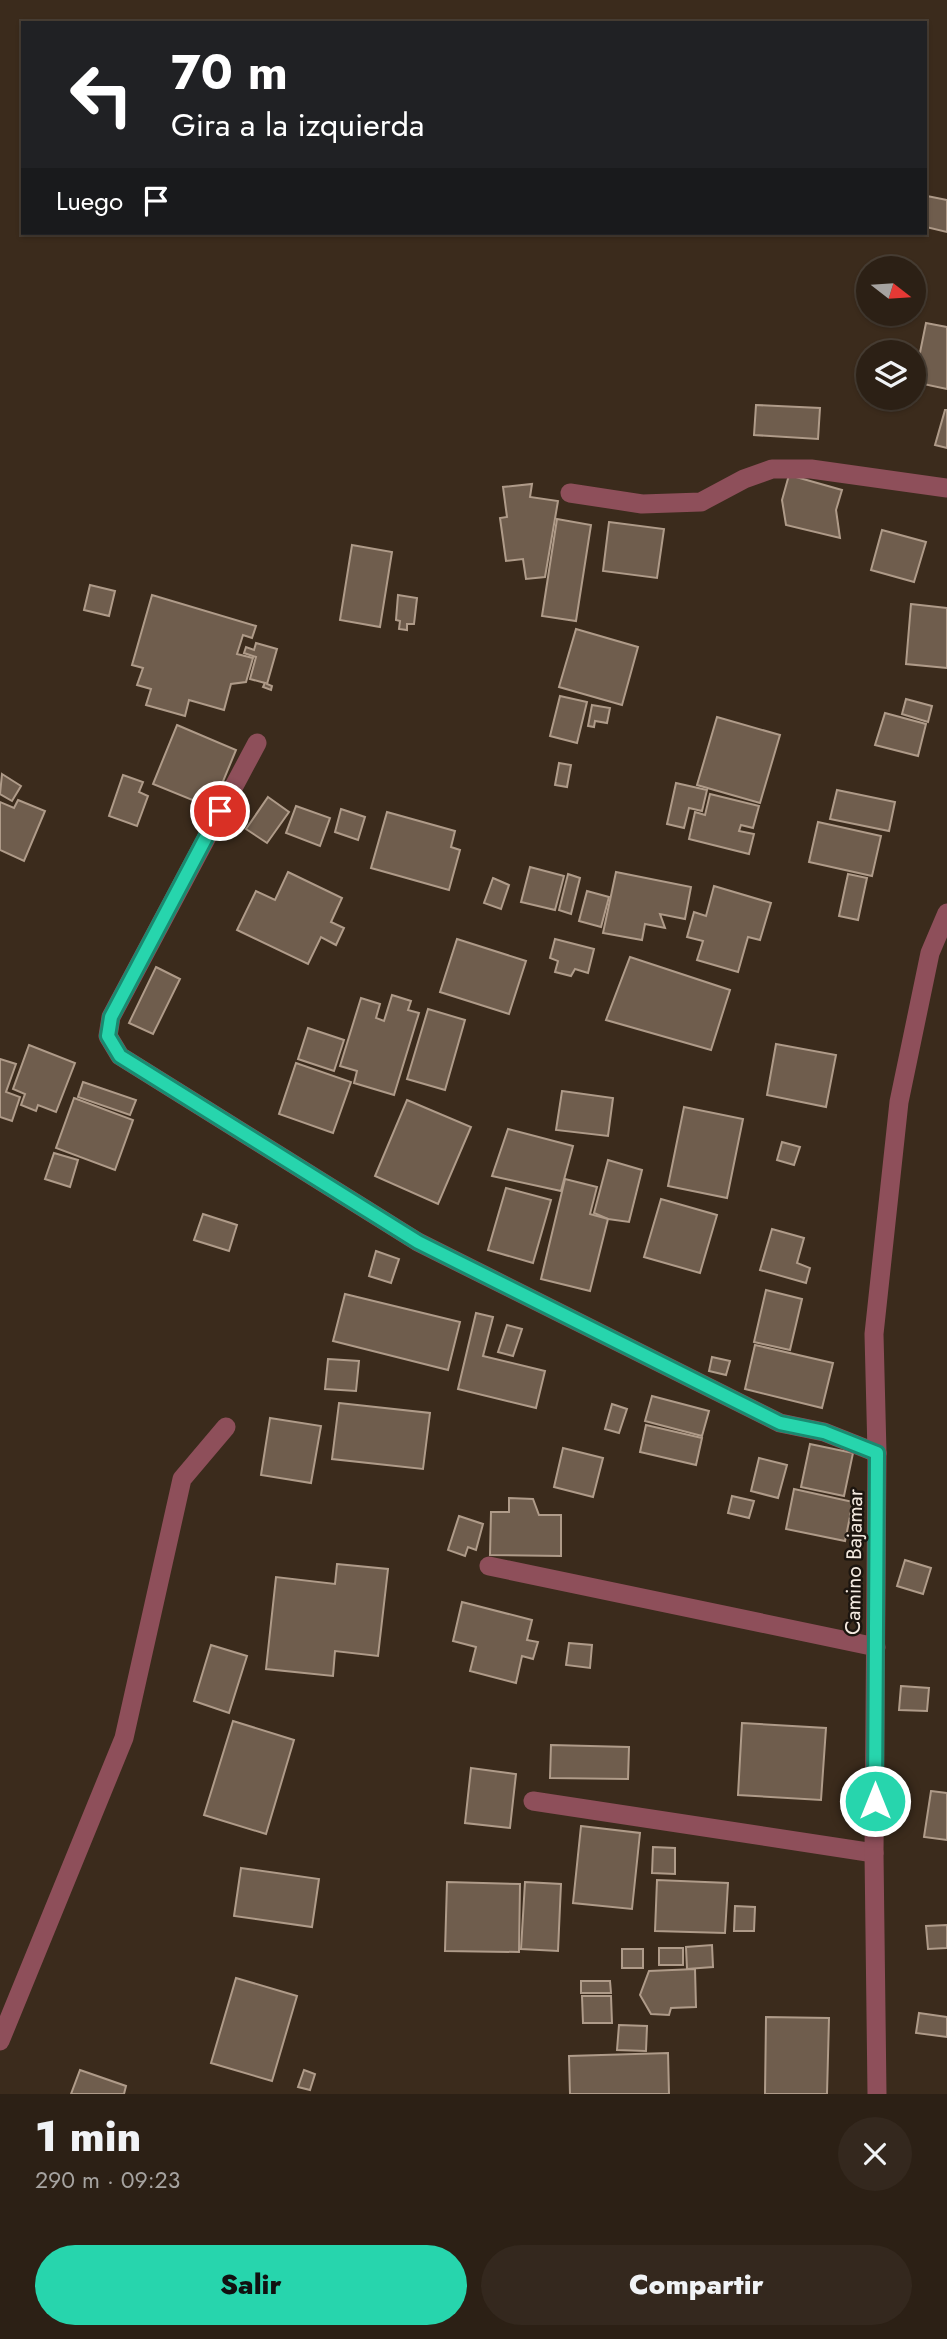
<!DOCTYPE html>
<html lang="es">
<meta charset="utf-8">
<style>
:root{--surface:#2c2015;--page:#34281e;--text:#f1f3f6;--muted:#a6a3a0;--line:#483e34;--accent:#27d5ad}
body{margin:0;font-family:Jost,sans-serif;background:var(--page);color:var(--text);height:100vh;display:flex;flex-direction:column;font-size:26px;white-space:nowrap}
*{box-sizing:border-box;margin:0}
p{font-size:23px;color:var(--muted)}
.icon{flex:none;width:38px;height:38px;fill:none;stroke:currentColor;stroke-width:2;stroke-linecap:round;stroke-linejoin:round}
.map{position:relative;height:2094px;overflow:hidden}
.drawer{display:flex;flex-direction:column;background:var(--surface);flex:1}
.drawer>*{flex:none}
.top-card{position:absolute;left:21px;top:21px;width:906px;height:214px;border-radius:0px;box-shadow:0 2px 5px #0004,0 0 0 2px var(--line);background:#202124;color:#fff;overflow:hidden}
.needle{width:46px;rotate:107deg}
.fabs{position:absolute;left:856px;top:256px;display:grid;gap:14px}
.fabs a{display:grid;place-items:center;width:70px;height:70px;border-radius:50%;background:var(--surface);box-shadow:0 2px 5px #0004,0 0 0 2px var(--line);font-size:35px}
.pin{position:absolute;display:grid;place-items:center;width:60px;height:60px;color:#fff;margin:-30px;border:4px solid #fff;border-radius:50%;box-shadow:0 2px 7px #0007}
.me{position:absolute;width:77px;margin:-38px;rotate:0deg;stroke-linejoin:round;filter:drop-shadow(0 0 5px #0008)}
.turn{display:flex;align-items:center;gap:24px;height:147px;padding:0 35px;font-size:32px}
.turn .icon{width:91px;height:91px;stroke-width:2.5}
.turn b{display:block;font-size:49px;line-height:60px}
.then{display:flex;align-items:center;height:66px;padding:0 35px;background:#0003;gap:14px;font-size:26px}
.round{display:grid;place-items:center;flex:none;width:74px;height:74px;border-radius:37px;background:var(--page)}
.head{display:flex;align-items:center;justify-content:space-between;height:119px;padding:0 35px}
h1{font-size:42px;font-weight:800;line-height:52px}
.cta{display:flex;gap:14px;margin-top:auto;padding:14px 35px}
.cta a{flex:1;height:80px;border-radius:42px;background:var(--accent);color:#111;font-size:28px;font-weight:800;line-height:80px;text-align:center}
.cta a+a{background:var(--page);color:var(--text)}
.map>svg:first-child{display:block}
.building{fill:#6f5d4d;stroke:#af9b89;stroke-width:2}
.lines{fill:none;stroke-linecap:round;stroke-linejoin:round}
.minor{stroke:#8e4f5a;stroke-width:19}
.tertiary{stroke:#8e4f5a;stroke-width:19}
.route-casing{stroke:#198a70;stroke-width:18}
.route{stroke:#27d5ad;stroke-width:12}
.labels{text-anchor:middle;stroke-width:5;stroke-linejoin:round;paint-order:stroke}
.street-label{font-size:21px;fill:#f5ebe1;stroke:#1c150f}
</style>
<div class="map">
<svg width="947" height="2094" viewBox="0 0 947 2094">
<rect width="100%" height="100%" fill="#3b2b1c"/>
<g class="building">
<polygon points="927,196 947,200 947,232 926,227"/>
<polygon points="926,323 947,327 947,389 914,382"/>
<polygon points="756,405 820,408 818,439 754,435"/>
<polygon points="945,410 947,410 947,448 935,445"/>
<polygon points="789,475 842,490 836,510 840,538 786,525 782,500"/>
<polygon points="532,484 530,497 558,501 545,577 526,579 523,559 506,561 500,518 507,517 503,487"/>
<polygon points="557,519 591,525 576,621 542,616"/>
<polygon points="609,522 664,529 657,578 603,571"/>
<polygon points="882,530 926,542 914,582 871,570"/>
<polygon points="352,545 392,552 380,627 340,620"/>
<polygon points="90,585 115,591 109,616 84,610"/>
<polygon points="152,595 256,626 252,638 243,635 237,654 253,658 246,682 231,684 224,710 189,700 185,716 146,705 151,689 137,685 143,668 132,665"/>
<polygon points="398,595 417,598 414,624 407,624 407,630 399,629 400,621 396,620"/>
<polygon points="911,604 947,608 947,668 906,664"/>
<polygon points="576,629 638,647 622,705 559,687"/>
<polygon points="256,643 277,649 267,684 272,686 271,690 263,687 265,683 250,679 256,657 244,653 246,647 254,650"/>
<polygon points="560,696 587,702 577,743 550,736"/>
<polygon points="906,699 932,706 928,722 902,714"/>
<polygon points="592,705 610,708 607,723 595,721 594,727 588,726"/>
<polygon points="885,713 926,724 918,756 875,745"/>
<polygon points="717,717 780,735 760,803 697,785"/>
<polygon points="177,725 236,750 212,808 153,784"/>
<polygon points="559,763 571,765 567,787 555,785"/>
<polygon points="2,774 21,786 12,801 0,794"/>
<polygon points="123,775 143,782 139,792 148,796 137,826 109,816"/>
<polygon points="676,783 707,790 702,811 689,808 684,828 667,824"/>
<polygon points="837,790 895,802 889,831 830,819"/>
<polygon points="710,794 759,806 753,828 741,825 739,831 754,834 749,854 689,839 695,812 705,815"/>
<polygon points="268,797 289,812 267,843 246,829"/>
<polygon points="18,800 45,811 24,861 0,850 0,802 14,808"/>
<polygon points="296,806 330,818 320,846 286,833"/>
<polygon points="341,809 365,817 358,840 335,832"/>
<polygon points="387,812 455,831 451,847 460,850 449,890 371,868"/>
<polygon points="818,822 881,836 872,876 809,862"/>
<polygon points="530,867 564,876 555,910 521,902"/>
<polygon points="288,872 342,898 331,922 344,928 336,945 321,937 308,964 237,930 256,891 275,900"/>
<polygon points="616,872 691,887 685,919 660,914 665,928 645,924 642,940 603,933"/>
<polygon points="568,874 580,878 571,914 559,910"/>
<polygon points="848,874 867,878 858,920 839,916"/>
<polygon points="493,878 509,885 501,909 484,903"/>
<polygon points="714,886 771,903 760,940 748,937 738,972 697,960 703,941 687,937 694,912 706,916"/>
<polygon points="587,891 609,897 601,927 579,921"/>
<polygon points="457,939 526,961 509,1014 440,992"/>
<polygon points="555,939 594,949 588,973 575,969 571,976 555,972 558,961 550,958"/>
<polygon points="630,957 730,990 711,1050 606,1020"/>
<polygon points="156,967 180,979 153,1034 129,1023"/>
<polygon points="392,995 411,1001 408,1010 419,1013 394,1095 354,1083 357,1071 340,1066 361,998 380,1004 376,1018 384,1021"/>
<polygon points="428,1009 465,1020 445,1090 407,1079"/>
<polygon points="308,1028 344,1040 334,1071 298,1059"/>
<polygon points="776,1044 836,1055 826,1107 767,1095"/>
<polygon points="29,1045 75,1063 56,1112 38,1105 36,1111 21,1105 25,1094 13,1089"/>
<polygon points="0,1059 16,1064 6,1092 20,1097 12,1121 0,1117"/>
<polygon points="296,1063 351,1082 333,1133 279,1114"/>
<polygon points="83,1082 136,1100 130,1115 78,1097"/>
<polygon points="562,1091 613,1098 608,1136 556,1130"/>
<polygon points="74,1098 133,1120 115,1170 56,1148"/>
<polygon points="407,1100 471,1127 438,1204 375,1176"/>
<polygon points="684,1107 743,1119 727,1198 668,1186"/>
<polygon points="508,1129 573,1146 561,1191 492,1176"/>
<polygon points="782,1142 800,1147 794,1165 777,1160"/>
<polygon points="54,1153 78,1160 70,1187 45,1179"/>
<polygon points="608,1160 642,1170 629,1222 608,1219 594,1213"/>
<polygon points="565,1179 597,1187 590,1214 608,1219 590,1291 541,1279"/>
<polygon points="506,1188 551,1200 533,1263 488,1250"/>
<polygon points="661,1199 717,1215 700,1273 644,1257"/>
<polygon points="203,1214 237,1225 229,1251 194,1240"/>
<polygon points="772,1229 804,1238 797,1263 810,1268 806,1283 760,1270"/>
<polygon points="376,1251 399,1259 391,1283 369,1276"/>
<polygon points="766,1290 802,1299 790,1350 754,1342"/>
<polygon points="345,1294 460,1322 448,1370 333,1341"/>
<polygon points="476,1313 493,1317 483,1356 545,1371 536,1408 458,1389"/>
<polygon points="507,1325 522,1329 513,1356 498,1352"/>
<polygon points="755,1345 833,1363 822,1408 745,1389"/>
<polygon points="712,1357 730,1361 726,1375 709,1371"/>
<polygon points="328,1359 359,1361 356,1391 325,1389"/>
<polygon points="652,1396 709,1411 702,1436 645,1421"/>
<polygon points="339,1403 430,1413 423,1469 332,1459"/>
<polygon points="612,1404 627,1409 619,1433 605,1429"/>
<polygon points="270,1418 321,1426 311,1483 261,1475"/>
<polygon points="646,1425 702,1438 696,1465 640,1452"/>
<polygon points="810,1444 853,1453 844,1496 801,1487"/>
<polygon points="563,1448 603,1458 593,1497 554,1487"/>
<polygon points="759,1458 787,1465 778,1498 751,1491"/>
<polygon points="794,1489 853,1502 845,1541 786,1529"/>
<polygon points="732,1496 754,1501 749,1518 728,1513"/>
<polygon points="509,1498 533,1499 539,1515 561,1515 561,1556 490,1555 491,1512 509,1512"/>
<polygon points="459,1516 483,1524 476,1550 468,1547 465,1556 448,1550"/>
<polygon points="905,1560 931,1568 923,1594 897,1586"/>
<polygon points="337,1564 388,1569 378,1656 335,1651 333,1676 266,1669 276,1577 335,1584"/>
<polygon points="462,1602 532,1620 527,1640 538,1642 533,1659 522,1656 516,1683 470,1671 476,1647 453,1641"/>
<polygon points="569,1643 592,1645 590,1668 566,1665"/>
<polygon points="211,1645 247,1656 229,1713 194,1701"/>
<polygon points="901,1686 929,1688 927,1711 899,1710"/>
<polygon points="233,1721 294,1740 266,1834 204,1815"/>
<polygon points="742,1723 826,1728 821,1800 738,1795"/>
<polygon points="551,1745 629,1747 628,1779 550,1778"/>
<polygon points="471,1768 516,1774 510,1828 465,1823"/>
<polygon points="931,1791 947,1793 947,1840 924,1837"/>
<polygon points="581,1826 640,1833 632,1909 573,1903"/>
<polygon points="653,1847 675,1848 675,1874 652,1873"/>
<polygon points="241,1868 319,1879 312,1927 234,1916"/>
<polygon points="657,1880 728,1883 725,1933 655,1931"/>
<polygon points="447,1882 520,1884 519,1952 445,1951"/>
<polygon points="525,1882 561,1884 558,1951 521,1949"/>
<polygon points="735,1906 755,1907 754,1931 734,1931"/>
<polygon points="947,1925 947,1948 928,1949 926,1926"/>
<polygon points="712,1945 713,1967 687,1969 686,1947"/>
<rect x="659" y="1948" width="24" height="17"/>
<rect x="622" y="1949" width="21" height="19"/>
<polygon points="695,1969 696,2007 671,2008 669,2015 651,2014 640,1995 649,1971"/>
<polygon points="236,1978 297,1996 272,2081 211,2063"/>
<polygon points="581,1981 610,1981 611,1993 581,1993"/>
<polygon points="582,1996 611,1996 612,2023 583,2023"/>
<polygon points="919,2013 947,2017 947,2037 916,2033"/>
<polygon points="766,2017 829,2018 827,2094 765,2094"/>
<polygon points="619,2025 647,2026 646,2051 617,2050"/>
<polygon points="668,2053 669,2094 570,2094 569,2056"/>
<polygon points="80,2070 126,2086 124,2094 71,2094"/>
<polygon points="304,2070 315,2074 310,2090 298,2087"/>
</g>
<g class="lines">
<g class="minor">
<polyline points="570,493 642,504 701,502 744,479 772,469 811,469 947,488"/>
<polyline points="257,743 111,1017 108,1036 120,1056 418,1242 780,1423 824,1432 877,1453"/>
<polyline points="489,1566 876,1647"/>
<polyline points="533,1801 874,1853"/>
<polyline points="0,2041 124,1738 182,1479 226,1427"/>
</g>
<polyline class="tertiary" points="877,2094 874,1853 877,1453 874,1334 899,1102 930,953 947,913"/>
</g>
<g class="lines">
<g class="route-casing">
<polyline id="route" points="220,811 111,1017 108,1036 120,1056 418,1242 780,1423 824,1432 877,1453 875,1801"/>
</g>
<use href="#route" class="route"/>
</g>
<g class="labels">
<g class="street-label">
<text transform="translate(854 1562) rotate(-89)" y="7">Camino Bajamar</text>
</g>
</g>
</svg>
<div class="fabs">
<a><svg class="needle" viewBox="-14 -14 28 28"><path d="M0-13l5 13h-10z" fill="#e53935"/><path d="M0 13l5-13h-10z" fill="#a6a3a0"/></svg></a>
<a><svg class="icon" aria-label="layers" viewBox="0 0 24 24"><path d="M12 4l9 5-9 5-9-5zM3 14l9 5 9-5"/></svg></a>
</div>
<div class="pin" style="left:220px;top:811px;background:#d93025"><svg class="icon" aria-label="arrive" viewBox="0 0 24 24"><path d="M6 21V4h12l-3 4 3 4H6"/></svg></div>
<svg class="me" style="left:875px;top:1801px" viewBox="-20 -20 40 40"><circle r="17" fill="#27d5ad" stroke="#fff" stroke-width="3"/><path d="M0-11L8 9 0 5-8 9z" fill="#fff"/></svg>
<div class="top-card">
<div class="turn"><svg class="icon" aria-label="left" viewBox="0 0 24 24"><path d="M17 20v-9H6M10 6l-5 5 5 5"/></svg><div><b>70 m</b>Gira a la izquierda</div></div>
<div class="then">Luego<svg class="icon" aria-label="arrive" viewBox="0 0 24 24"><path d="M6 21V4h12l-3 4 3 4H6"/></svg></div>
</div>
</div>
<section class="drawer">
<div class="head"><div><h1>1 min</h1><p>290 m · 09:23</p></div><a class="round"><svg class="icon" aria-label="close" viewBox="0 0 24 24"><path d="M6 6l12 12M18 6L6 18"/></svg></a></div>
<div class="cta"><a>Salir</a><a>Compartir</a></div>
</section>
